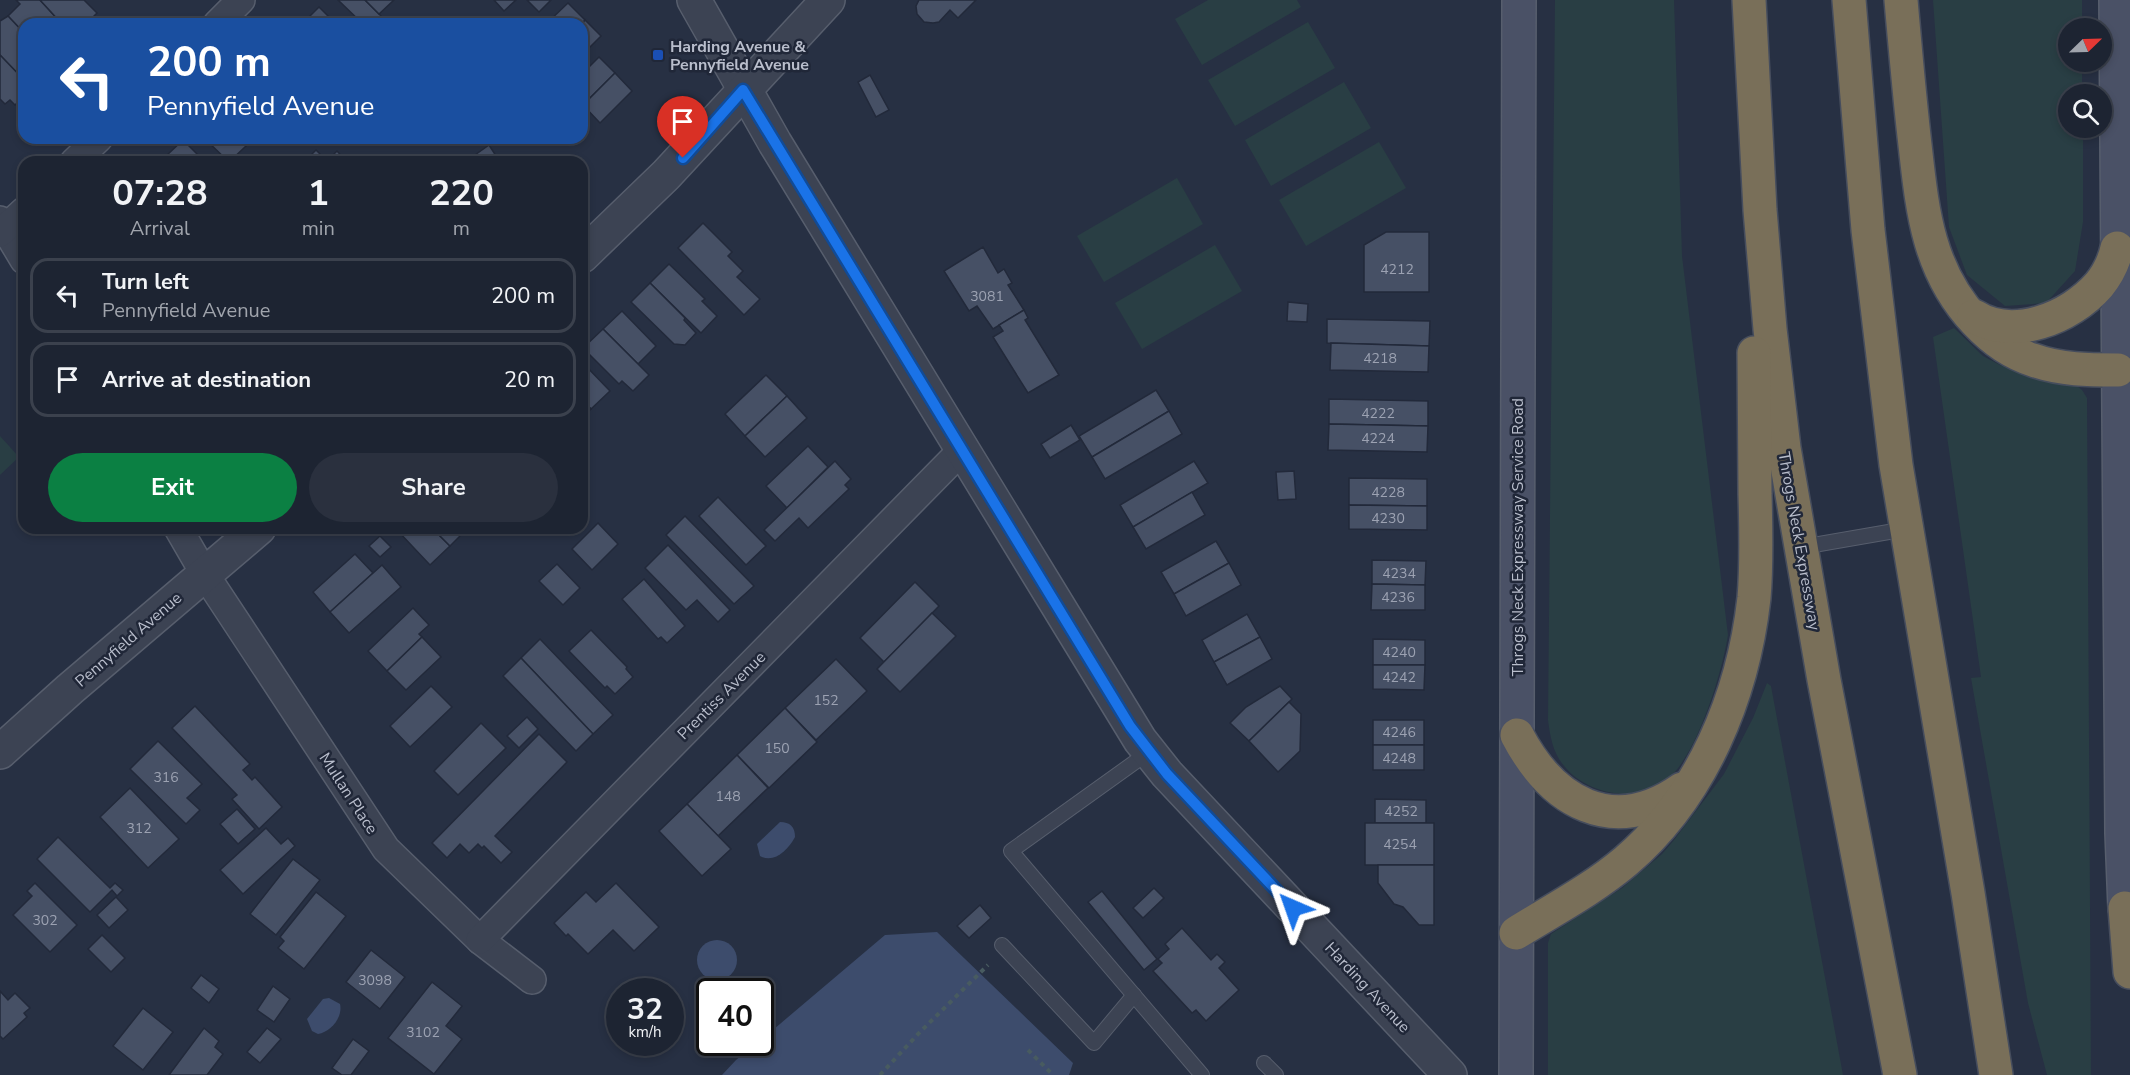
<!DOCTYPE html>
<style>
:root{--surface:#1d2432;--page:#2a303e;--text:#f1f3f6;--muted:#a0a4ac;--line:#3b414d;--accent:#0b8043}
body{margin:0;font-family:"Nunito Sans",sans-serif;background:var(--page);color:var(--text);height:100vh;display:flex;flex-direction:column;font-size:22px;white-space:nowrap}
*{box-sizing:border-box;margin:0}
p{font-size:20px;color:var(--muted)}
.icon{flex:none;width:33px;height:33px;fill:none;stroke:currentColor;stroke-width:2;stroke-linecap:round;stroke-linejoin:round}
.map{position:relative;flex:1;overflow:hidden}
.side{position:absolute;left:18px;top:156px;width:570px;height:378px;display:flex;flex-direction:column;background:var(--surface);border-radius:18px;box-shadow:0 3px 9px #0003,0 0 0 2px var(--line)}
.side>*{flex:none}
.top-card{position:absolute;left:18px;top:18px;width:570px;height:126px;border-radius:18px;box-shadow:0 3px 9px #0003,0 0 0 2px var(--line);background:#1a4fa0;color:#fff;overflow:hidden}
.needle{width:39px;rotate:67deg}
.tools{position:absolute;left:2058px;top:18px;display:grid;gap:12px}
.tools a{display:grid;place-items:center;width:54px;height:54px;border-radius:50%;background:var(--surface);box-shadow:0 3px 9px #0003,0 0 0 2px var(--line);font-size:30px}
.speed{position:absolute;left:606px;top:978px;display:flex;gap:12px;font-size:30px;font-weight:700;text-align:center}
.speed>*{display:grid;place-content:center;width:78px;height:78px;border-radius:50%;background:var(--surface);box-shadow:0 3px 9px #0003,0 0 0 2px var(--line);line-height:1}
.speed small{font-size:15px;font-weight:400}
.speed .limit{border:3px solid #111;border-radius:9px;background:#fff;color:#111}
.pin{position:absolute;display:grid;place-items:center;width:51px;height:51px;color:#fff;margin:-62px -26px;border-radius:50% 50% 50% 0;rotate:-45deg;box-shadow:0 0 6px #0007}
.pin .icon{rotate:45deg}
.me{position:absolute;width:66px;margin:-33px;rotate:317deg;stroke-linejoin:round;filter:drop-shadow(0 0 4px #0008)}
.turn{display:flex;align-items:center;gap:21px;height:126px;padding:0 30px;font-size:27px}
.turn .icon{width:78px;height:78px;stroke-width:2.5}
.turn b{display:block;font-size:42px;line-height:51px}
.eta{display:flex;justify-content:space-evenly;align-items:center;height:102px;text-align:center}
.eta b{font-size:36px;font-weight:700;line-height:42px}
.action{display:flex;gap:12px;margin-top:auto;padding:12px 30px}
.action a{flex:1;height:69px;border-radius:36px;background:var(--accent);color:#fff;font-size:24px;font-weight:700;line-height:69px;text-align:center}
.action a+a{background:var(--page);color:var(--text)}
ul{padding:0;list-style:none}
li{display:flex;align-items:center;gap:18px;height:75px;margin:0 12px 9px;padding:0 18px;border:3px solid var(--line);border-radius:18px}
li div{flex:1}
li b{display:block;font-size:22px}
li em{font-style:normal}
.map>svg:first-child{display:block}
.green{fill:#293e44}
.water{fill:#3d4c6c}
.building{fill:#465065;stroke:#22293a;stroke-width:1.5}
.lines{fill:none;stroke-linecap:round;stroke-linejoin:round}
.service-casing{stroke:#575e6d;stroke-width:16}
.minor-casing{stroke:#575e6d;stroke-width:30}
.tertiary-casing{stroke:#575e6d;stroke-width:36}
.secondary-casing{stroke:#575e6d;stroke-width:36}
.motorway-casing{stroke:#464d5d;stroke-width:36}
.path{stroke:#485b60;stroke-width:4;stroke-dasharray:4.5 4.5;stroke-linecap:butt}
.service{stroke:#3c4353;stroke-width:14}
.minor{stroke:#3c4353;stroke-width:27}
.tertiary{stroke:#3c4353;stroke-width:33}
.secondary{stroke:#4a5166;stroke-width:33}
.motorway{stroke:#796f59;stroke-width:33}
.route-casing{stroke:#114b97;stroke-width:15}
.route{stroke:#1a73e8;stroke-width:10}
.transit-dot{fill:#1a4fb4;stroke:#202738;stroke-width:2}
.labels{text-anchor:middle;stroke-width:5;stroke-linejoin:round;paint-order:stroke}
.number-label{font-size:14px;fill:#9ca2b2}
.poi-label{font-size:16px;font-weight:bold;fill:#b9becc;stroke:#202738;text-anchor:start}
.street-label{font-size:16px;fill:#b9becc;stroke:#202738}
</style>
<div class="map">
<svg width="2130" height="1075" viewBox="0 0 2130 1075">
<rect width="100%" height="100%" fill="#273043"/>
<g class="green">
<polygon points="1208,0 1297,0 1301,7 1202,65 1175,19"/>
<path d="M1555,0h119l8,256 46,379c-6,38 -30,117 -59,143 -29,27 -81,17 -104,-11 -12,-13 -15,-31 -17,-47z"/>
<polygon points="1933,0 2082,0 2082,28 2068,28 2068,62 2082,62 2082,94 2068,94 2068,128 2083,128 2083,222 2075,271 2046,303 2005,306 1967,275 1949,227"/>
<polygon points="1308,22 1335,68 1235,126 1208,80"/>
<polygon points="1344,82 1371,128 1271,186 1245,140"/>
<polygon points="1379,142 1406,188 1306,246 1279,200"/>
<polygon points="1177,178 1203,224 1104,282 1077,236"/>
<polygon points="1215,245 1242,291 1142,349 1115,303"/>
<polygon points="1954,328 1983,356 2000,365 2036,379 2076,385 2082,390 2087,398 2091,1075 2047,1075 2028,1003 1971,678 1981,677 1933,337"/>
<polygon points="0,436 19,457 0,475"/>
<polygon points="1767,683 1771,686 1843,1075 1548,1075 1548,943 1551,934 1622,888 1662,854 1674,840 1724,774 1753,718"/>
</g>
<g class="water">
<path d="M780,822c10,0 15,5 15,15 -7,13 -21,27 -35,19l-3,-12z"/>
<polygon points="937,932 1073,1063 1069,1075 722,1075 736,1060 757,1043 760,1042 761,1040 885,935"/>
<circle cx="717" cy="960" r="20"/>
<path d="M329,998l11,6c3,13 -9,28 -22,30l-6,-3 -5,-12 16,-20z"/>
</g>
<g class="building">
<polygon points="16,0 40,0 62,24 24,24 24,33 8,16 20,4"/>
<polygon points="40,0 84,0 97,13 92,18 97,24 62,24"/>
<polygon points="338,0 365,0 389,24 363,24"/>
<polygon points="365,0 394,0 379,14"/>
<polygon points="494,0 516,0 504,11"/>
<polygon points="527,0 551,0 539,12"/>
<polygon points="919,0 976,0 958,18 950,10 939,22 933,23 924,22 917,14 916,6"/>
<polygon points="568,3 585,20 582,24 546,24"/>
<polygon points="319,7 336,24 303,23"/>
<polygon points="8,16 24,33 24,80 0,55 0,21"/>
<polygon points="585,20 601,36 582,55 582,24"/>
<polygon points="0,55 24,80 24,96 15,105 10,100 5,104 0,99"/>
<polygon points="599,57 615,73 583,105 582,74"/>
<polygon points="615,73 632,91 600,123 583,105"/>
<polygon points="870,75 889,110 876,117 858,82"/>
<polygon points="204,138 238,138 246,146 229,162"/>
<polygon points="238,138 254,138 246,146"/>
<polygon points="183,140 205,162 172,162 166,156"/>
<polygon points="489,145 500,162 469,162 468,160"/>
<polygon points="316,150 327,161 337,151 347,162 304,162"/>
<polygon points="703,223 732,252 728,256 743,271 737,277 760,299 744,315 678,248"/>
<polygon points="1386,232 1429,232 1429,292 1364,292 1364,245"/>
<polygon points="983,247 998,273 1004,269 1012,283 1008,285 1024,310 993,329 977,306 969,311 944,271"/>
<polygon points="669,264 705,299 702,301 717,316 701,333 650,283"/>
<polygon points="650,283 685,318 684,320 696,333 685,345 674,344 631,302"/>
<polygon points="1288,302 1308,304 1307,322 1287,321"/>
<polygon points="1024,310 1028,318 1025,320 1059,375 1028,393 993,337 1003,331 999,325"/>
<polygon points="622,311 656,346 638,364 603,329"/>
<polygon points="1327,319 1430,321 1429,346 1327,343"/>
<polygon points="603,329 649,375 633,391 622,381 619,384 583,348"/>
<polygon points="1331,343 1429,346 1428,372 1330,370"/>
<polygon points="582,362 610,391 591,409 582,400"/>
<polygon points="766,375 787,396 745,436 725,414"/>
<polygon points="1156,390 1169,411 1092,457 1079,436"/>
<polygon points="787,396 807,418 765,457 745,436"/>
<polygon points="1329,399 1428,401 1428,426 1329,424"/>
<polygon points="582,400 591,409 582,418"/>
<polygon points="1169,411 1182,434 1105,479 1092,457"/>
<polygon points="1329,424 1428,426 1427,452 1328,450"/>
<polygon points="1071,425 1080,440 1050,458 1041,444"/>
<polygon points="808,446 828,467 787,508 766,486"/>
<polygon points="835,461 851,479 845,485 849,489 808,528 799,518 775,541 764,530"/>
<polygon points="1194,461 1208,483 1133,527 1120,505"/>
<polygon points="1294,471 1296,499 1278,500 1276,472"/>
<polygon points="1349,478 1427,479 1427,506 1349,505"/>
<polygon points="1192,492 1205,515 1146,549 1133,527"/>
<polygon points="718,497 766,546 746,565 699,516"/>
<polygon points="1349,505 1427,506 1427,530 1349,529"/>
<polygon points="685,516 754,586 734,604 666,535"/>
<polygon points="598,523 618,544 592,570 572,549"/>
<polygon points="399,528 432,528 450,546 430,565 397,530"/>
<polygon points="432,528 468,528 450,546"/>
<polygon points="380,536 391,547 380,557 369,546"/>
<polygon points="1216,541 1229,563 1174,594 1161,572"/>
<polygon points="668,545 730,610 718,622 697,600 686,610 645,568"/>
<polygon points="355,554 373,573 330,612 313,592"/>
<polygon points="1372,560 1426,561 1425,585 1372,584"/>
<polygon points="1229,563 1241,585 1186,616 1174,594"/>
<polygon points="557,564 580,588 563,605 539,581"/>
<polygon points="382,565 401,587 349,633 330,612"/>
<polygon points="644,579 685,626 667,643 661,637 658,639 622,599"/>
<polygon points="915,582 939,606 884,662 860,638"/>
<polygon points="1372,584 1425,585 1425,610 1371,610"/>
<polygon points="413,608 429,625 419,634 422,637 387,671 368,651"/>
<polygon points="932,613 956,636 900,692 877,669"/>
<polygon points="1247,614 1260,637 1214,662 1202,640"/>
<polygon points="591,630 627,667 626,669 633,677 615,694 607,686 605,688 569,651"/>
<polygon points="422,637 441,657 406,690 387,671"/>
<polygon points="1260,637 1272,659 1227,685 1214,662"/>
<polygon points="540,639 613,715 593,734 521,658"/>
<polygon points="1373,639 1425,640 1425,665 1373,665"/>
<polygon points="521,658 593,734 576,751 503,676"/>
<polygon points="836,659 867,691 816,740 785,708"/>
<polygon points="1373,665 1425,665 1424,690 1373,689"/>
<polygon points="431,686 452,707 410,747 390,726"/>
<polygon points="1280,686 1292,699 1249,741 1230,723 1246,707"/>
<polygon points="1289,702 1301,714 1300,751 1278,772 1249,741"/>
<polygon points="195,706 250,764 243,770 252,780 255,777 282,807 259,829 232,799 237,795 172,728"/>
<polygon points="785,708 817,742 769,788 737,755"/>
<polygon points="527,717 538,729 519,748 507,736"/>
<rect x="1373" y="720" width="51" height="25"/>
<polygon points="481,723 506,748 458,795 434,771"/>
<polygon points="539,734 567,762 495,836 512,852 501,863 484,846 482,848 478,844 469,853 460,844 447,858 432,843"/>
<polygon points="158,741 202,784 187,798 200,810 186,824 130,769"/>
<rect x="1373" y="745" width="51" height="25"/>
<polygon points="737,755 768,788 718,836 687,804"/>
<polygon points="130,788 179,839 148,868 100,817"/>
<polygon points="1375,799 1426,800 1426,823 1375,823"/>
<polygon points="687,804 731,849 702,876 659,831"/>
<polygon points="237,809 255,829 238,844 220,824"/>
<rect x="1365" y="823" width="69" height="42"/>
<polygon points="266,828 281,844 288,838 295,846 243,894 220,870"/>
<polygon points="58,837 110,888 115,883 123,890 117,896 112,890 90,912 37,859"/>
<polygon points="293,859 320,880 276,935 250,914"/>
<polygon points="1378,865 1434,865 1434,925 1419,925 1403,907 1394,904 1378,883"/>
<polygon points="35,883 77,925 50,952 13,915 32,896 27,891"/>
<polygon points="616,883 659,927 634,951 613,930 588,954 568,934 566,936 554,923 586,892 596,902"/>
<polygon points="1154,888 1164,898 1143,918 1133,908"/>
<polygon points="1102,891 1157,959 1144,970 1088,902"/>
<polygon points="316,892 346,916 304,969 278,948 284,941 280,937"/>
<polygon points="116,897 128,910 109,928 97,915"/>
<polygon points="980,905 991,918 969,938 957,926"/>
<polygon points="1182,928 1211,960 1217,954 1225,962 1219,968 1239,990 1206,1021 1196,1010 1192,1013 1153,971 1162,963 1158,959 1169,949 1165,944"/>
<polygon points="102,935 125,958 111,972 88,949"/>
<polygon points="371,950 405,977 380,1009 346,982"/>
<polygon points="201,975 219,989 209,1003 191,988"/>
<polygon points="432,982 462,1006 446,1026 462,1039 434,1074 388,1038"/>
<polygon points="273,986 290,999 274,1022 257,1010"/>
<polygon points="0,991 8,1000 15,993 30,1008 24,1013 27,1017 3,1039 0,1036"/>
<polygon points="143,1008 173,1032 143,1070 113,1046"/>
<polygon points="204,1028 219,1041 215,1047 223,1054 207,1075 169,1075"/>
<polygon points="267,1028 281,1039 260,1063 247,1052"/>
<polygon points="353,1039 369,1051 351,1075 342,1075 332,1068"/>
</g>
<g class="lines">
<g class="service-casing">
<g id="service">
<polyline points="1802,547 1906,529"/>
<polyline points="1149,752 1011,851 1202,1075"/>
<polyline points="1002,945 1094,1043 1134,995"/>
<polyline points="1264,1063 1276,1075"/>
</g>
</g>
<g class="minor-casing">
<g id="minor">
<polyline points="217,24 241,0"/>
<polyline points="74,162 99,138"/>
<polyline points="0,220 24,260"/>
<polyline points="0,233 24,211"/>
<polyline points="178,528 204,573 386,849 480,940 532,980"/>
<polyline points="480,940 962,450"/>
</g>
</g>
<g class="tertiary-casing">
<g id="tertiary">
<polyline points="694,0 775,143 1140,740 1167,774 1450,1075"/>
<polyline points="582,256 666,175 828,0"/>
<polyline points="0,752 70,689 259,528"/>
</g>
</g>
<g class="secondary-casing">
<g id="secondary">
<polyline points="2116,0 2122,833 2125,908"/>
<polyline points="1516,1075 1519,0"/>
</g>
</g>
<g class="motorway-casing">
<g id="motorway">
<polyline points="1749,0 1760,210 1770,329 1784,448 1824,680 1900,1075"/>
<polyline points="1849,0 1868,230 1896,465 1968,893 1996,1075"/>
<path d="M1901,0c4,46 8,91 13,136 8,70 12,133 62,186 16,17 35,31 57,38 27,10 57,10 85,10"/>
<path d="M1974,316c39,25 96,2 125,-31 9,-11 15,-23 18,-37"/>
<path d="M1517,735c35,67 96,103 165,54"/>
<polyline points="2125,908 2130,972"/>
<path d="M1516,933c37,-23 77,-44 110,-72 76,-65 117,-165 128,-263 3,-35 2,-70 1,-104 0,-47 -1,-94 -1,-141"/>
</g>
</g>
<g class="path">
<polyline points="1028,1050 1053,1075"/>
<polyline points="880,1075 920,1032 988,965"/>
</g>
<use href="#service" class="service"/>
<use href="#minor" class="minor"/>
<use href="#tertiary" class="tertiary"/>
<use href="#secondary" class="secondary"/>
<use href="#motorway" class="motorway"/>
</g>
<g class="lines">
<g class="route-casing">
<polyline id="route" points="683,158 743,90 1130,726 1167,774 1293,908"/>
</g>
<use href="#route" class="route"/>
</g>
<rect class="transit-dot" x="652" y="49" width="12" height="12" rx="3"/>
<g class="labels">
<g class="number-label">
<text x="1397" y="274">4212</text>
<text x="987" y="301">3081</text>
<text x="1380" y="363">4218</text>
<text x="1378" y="418">4222</text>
<text x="1378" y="443">4224</text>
<text x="1388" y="497">4228</text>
<text x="1388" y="523">4230</text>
<text x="1399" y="578">4234</text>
<text x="1398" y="602">4236</text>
<text x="1399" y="657">4240</text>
<text x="1399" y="682">4242</text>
<text x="826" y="705">152</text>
<text x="1399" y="737">4246</text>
<text x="777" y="753">150</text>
<text x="1399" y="763">4248</text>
<text x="166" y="782">316</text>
<text x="728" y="801">148</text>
<text x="1401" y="816">4252</text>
<text x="139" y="833">312</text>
<text x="1400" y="849">4254</text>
<text x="45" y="925">302</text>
<text x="375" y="985">3098</text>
<text x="423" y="1037">3102</text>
</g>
<g class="poi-label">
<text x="670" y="52">Harding Avenue &amp;<tspan x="670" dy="18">Pennyfield Avenue</tspan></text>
</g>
<g class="street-label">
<text transform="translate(1517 537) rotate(-90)" y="6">Throgs Neck Expressway Service Road</text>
<text transform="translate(1800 541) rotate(80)" y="6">Throgs Neck Expressway</text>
<text transform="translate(128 639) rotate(-41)" y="6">Pennyfield Avenue</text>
<text transform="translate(721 695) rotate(-45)" y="6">Prentiss Avenue</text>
<text transform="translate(349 793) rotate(57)" y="6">Mullan Place</text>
<text transform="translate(1368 987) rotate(47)" y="6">Harding Avenue</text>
</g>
</g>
</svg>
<div class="tools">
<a><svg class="needle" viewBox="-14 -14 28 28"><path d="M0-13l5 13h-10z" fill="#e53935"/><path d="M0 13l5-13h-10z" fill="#a0a4ac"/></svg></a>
<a><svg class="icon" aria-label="search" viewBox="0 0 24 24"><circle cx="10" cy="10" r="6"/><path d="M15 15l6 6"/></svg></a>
</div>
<div class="speed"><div>32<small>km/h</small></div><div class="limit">40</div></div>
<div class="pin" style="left:683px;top:158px;background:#d93025"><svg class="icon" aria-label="arrive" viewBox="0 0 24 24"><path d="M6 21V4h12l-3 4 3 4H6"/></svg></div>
<svg class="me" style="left:1293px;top:908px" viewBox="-20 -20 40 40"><path d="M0-17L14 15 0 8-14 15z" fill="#1a73e8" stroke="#fff" stroke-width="4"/></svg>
<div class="top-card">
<div class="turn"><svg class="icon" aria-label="left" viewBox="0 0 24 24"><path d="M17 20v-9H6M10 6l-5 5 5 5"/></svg><div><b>200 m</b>Pennyfield Avenue</div></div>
</div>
<section class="side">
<div class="eta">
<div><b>07:28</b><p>Arrival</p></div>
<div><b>1</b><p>min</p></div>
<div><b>220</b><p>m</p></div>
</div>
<ul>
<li><svg class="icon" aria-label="left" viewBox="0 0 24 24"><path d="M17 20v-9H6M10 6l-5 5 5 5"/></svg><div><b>Turn left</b><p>Pennyfield Avenue</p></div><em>200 m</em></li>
<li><svg class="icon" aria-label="arrive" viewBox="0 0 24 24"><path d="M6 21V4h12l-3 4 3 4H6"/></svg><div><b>Arrive at destination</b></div><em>20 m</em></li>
</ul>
<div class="action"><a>Exit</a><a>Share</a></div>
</section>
</div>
